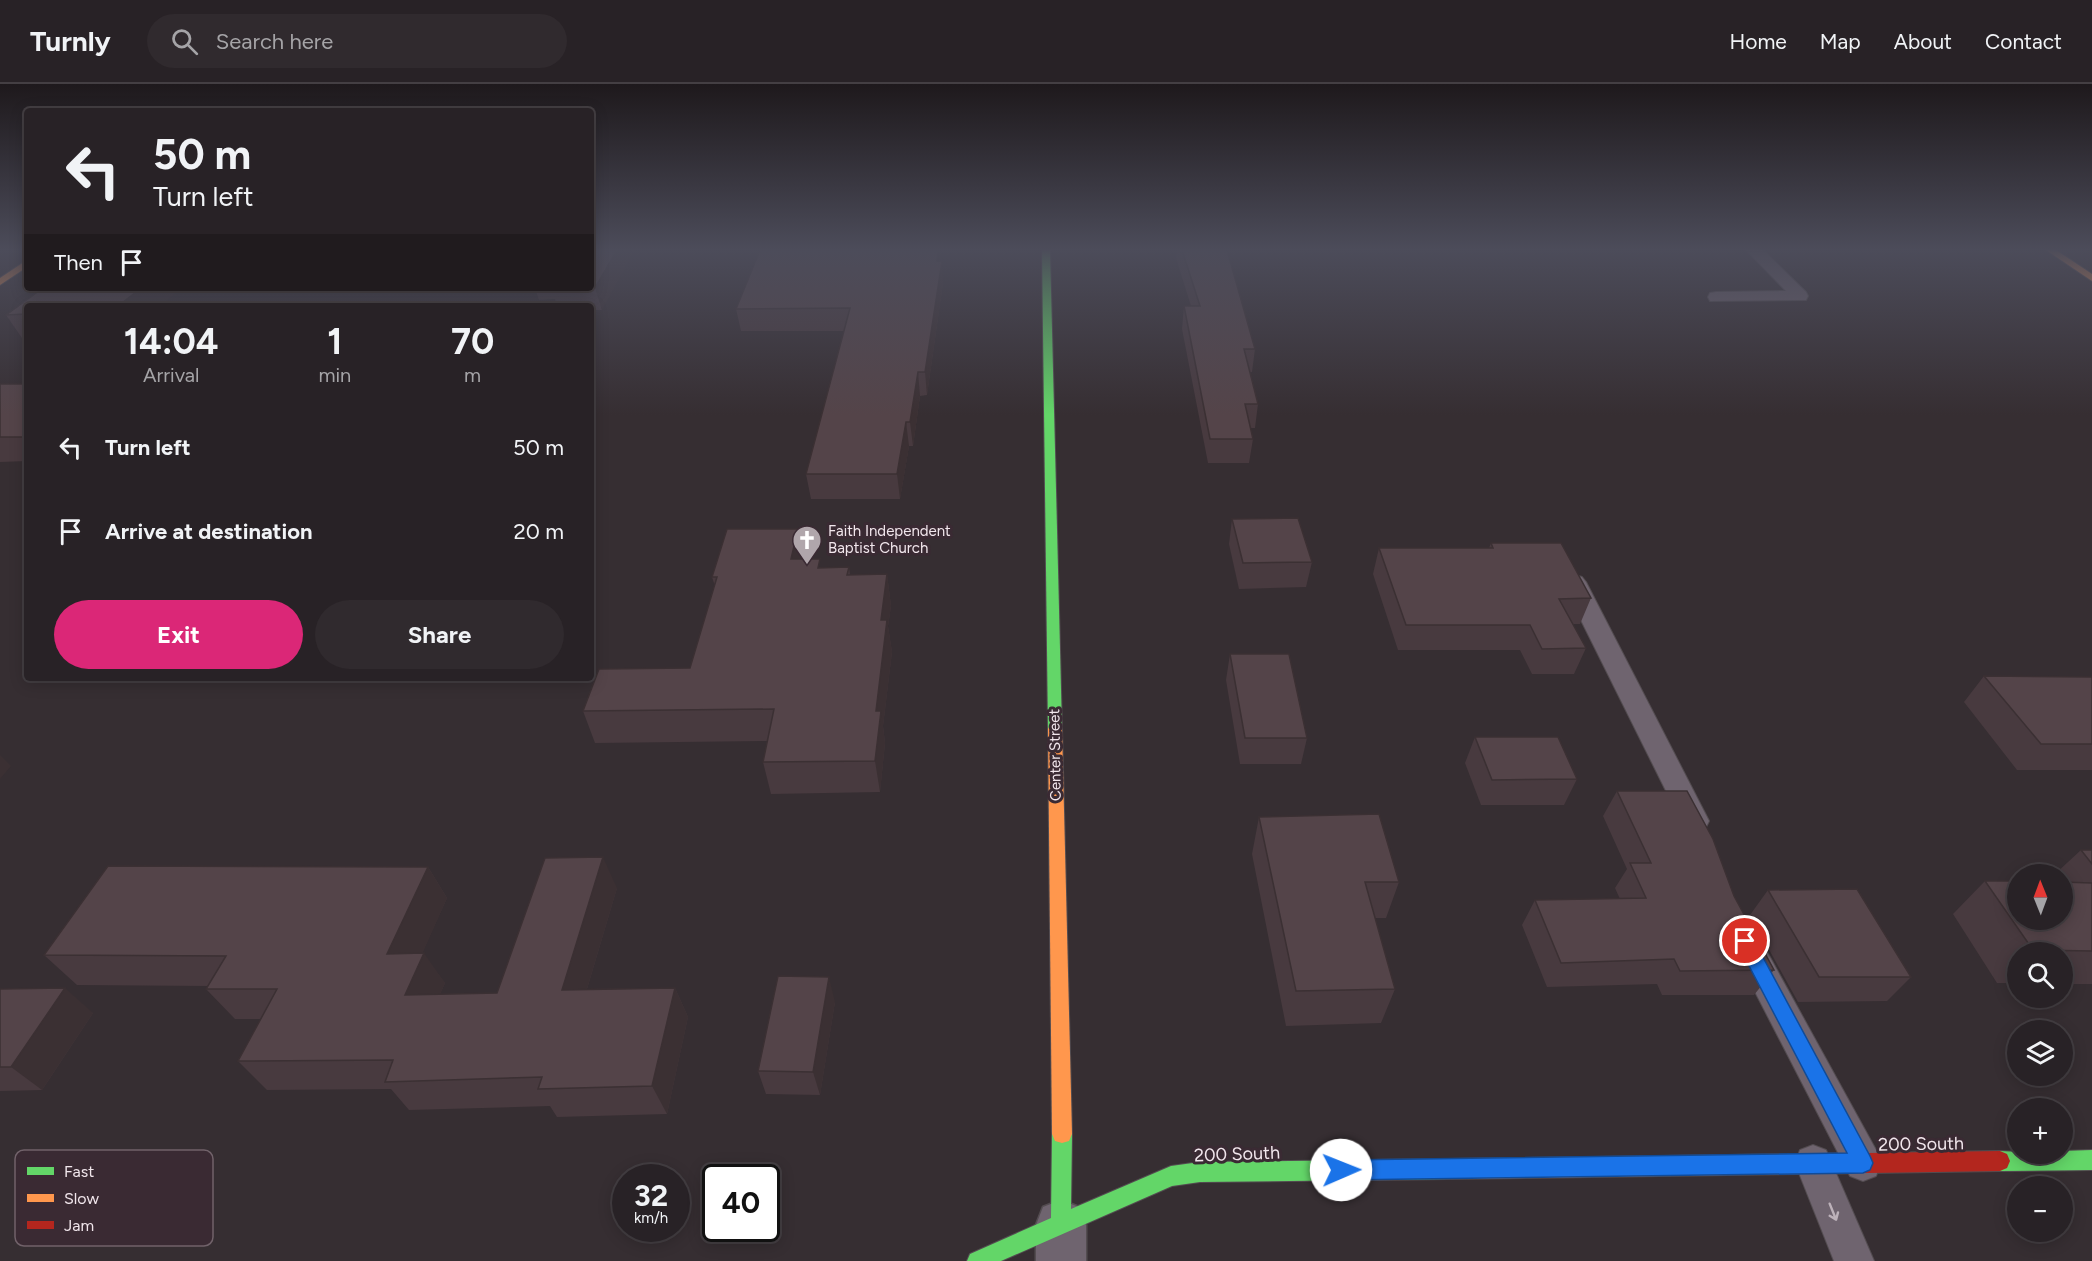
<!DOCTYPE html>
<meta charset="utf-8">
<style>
:root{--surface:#282226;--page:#302a2e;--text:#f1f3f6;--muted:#a5a4a7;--line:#443f43;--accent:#db2777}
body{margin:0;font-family:Figtree,sans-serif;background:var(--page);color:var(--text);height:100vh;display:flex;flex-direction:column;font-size:22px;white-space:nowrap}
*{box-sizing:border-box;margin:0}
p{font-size:20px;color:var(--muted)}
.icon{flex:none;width:33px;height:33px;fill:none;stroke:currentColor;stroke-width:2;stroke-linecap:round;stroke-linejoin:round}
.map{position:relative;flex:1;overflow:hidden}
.drawer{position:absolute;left:24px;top:219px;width:570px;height:378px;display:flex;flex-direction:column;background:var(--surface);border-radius:6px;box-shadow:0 3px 15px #0003,0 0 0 2px var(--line)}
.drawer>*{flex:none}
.hud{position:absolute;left:24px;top:24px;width:570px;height:183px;border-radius:6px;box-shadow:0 3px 15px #0003,0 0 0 2px var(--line);background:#282226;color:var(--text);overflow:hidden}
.needle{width:39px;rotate:359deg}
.buttons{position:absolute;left:2007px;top:780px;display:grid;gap:12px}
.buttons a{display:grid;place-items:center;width:66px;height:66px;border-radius:50%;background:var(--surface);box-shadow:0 3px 15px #0003,0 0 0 2px var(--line);font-size:30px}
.speed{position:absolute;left:612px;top:1080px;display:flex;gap:12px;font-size:30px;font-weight:700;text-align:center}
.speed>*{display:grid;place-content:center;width:78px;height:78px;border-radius:50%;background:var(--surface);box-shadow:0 3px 15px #0003,0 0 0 2px var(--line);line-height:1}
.speed small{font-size:15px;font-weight:400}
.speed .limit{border:3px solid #111;border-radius:9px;background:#fff;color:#111}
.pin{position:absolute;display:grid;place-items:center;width:51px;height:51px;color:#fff;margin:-26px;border:3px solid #fff;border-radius:50%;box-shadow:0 2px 6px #0007}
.me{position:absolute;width:66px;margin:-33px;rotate:89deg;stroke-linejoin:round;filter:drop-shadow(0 0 4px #0008)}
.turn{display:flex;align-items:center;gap:21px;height:126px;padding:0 30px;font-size:27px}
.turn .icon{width:78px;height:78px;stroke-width:2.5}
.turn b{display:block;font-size:42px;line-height:51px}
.then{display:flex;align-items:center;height:57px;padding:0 30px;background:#0003;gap:12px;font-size:22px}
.eta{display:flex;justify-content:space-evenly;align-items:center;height:102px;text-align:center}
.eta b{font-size:36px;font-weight:700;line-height:42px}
.action{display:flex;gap:12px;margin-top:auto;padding:12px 30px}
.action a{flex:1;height:69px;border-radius:36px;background:var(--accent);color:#fff;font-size:24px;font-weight:700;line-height:69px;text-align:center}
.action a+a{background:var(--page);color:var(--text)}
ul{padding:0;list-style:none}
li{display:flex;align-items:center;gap:18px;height:84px;padding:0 30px}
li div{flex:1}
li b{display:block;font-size:22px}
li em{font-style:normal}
header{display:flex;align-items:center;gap:36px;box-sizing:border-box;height:84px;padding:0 30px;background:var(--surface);border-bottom:2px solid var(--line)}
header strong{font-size:28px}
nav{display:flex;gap:33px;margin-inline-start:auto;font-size:21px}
.search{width:420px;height:54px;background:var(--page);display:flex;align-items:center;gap:15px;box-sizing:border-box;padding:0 21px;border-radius:33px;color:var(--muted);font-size:22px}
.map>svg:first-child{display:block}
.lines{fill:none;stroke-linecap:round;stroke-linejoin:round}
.lane-casing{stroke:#534c50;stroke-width:2}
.street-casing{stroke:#534c50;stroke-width:3}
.fast-casing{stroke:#534c50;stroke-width:2}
.slow-casing{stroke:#534c50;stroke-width:2}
.jam-casing{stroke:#534c50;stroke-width:2}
.lane{fill:#6f646f;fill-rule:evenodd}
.street{fill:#6f646f;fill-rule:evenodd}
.fast{fill:#63d668;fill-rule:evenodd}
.slow{fill:#ff974d;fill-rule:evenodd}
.jam{fill:#b3261e;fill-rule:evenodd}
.wall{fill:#483a3f}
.shaded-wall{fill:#3b3033}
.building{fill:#544449;stroke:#3b3033;stroke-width:1.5}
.oneway{stroke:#bdb2ba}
.route{fill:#1a73e8;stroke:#114b97;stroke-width:1.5}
.labels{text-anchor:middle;stroke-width:6;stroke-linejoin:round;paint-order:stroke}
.poi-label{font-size:15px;fill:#f1e6ec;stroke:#3a2a33;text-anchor:start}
.street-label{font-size:15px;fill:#f1e6ec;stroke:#3a2a33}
.near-street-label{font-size:18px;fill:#f1e6ec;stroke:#3a2a33}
.key{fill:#3a2a33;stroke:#71626a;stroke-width:1.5}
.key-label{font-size:16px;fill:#f1e6ec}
</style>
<header>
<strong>Turnly</strong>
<div class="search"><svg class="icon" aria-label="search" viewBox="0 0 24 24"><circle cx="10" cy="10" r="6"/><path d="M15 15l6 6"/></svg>Search here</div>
<nav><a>Home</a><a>Map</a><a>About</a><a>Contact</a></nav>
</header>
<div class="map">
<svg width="2092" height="1177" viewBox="0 0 2092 1177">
<rect width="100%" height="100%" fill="#362e32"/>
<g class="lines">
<g class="lane-casing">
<g id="lane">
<polygon points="1746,166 1763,166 1806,208 1808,212 1806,216 1710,217 1708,213 1710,209 1716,208 1786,207"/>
<polygon points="1574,491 1582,493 1586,498 1709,737 1705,745 1695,748 1685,745 1681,737 1562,498 1566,493"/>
<polygon points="1750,853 1761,857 1876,1066 1881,1079 1876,1092 1863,1097 1850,1092 1734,867 1739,857"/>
<polygon points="1813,1061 1826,1066 1874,1177 1834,1177 1795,1079 1800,1066"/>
</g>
</g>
<g class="street-casing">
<polygon id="street" points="1061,1116 1079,1123 1086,1141 1086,1177 1036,1177 1036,1141 1043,1123"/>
</g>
<g class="fast-casing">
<g id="fast">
<polygon points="1042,166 1050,166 1062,645 1060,649 1050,649 1048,645"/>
<polygon points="1062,1041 1069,1043 1072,1050 1071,1125 1171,1082 1200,1078 1448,1075 1455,1078 1458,1085 1455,1092 1448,1095 1200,1098 1172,1102 1001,1177 967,1177 970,1170 1051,1134 1052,1050 1055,1043"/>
<polygon points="2092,1066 2092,1086 2000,1087 1993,1084 1990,1077 1993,1070 2000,1067 2062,1070 2062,1067"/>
</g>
</g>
<g class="slow-casing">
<g id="slow">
<polygon points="2046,166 2056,166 2092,190 2092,197"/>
<polygon points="27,176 27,183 0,201 0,194"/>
<polygon points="1055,640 1060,641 1062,645 1072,1050 1069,1057 1062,1059 1055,1057 1052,1050 1048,645 1050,641"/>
<polygon points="1802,1070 1809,1073 1812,1080 1809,1087 1802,1090 1448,1095 1441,1092 1438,1085 1441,1078 1448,1075"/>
</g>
</g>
<g class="jam-casing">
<polygon id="jam" points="2000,1067 2007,1070 2010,1077 2007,1084 2000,1087 1802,1090 1795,1087 1792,1080 1795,1073 1802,1070"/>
</g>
<use href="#lane" class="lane"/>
<use href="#street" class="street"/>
<use href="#fast" class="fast"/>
<use href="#slow" class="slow"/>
<use href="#jam" class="jam"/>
</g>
<g class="wall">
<polygon points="591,166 602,226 591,226 591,222 557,222 555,215 539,216 535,204 591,204"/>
<polygon points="1177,166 1227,166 1255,265 1252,288 1250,288 1258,320 1255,344 1250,344 1253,355 1249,379 1208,379 1182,245 1184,222 1191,222 1176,174"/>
<polygon points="940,174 943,199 927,311 920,312 913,362 909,362 900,415 811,415 806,390 844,247 741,247 736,225"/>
<polygon points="27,222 27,253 22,254 6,231"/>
<polygon points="0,300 27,300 27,377 0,378"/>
<polygon points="1232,435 1312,478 1306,503 1239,505 1229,460"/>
<polygon points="798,445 803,475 821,484 849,483 850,491 887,490 891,522 888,542 892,568 883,642 885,659 880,708 771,710 763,678 767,657 595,659 583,627 690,584 715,502 712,493"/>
<polygon points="1491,459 1591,514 1580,540 1573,540 1586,564 1574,590 1532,590 1520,566 1398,566 1373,490 1379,464 1489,464"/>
<polygon points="1230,570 1307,654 1301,680 1240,680 1226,596"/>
<polygon points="1984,592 2092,593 2092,686 2017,686 1964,618"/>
<polygon points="1475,653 1577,695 1564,721 1481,721 1465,679"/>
<polygon points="1617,707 1734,812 1774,886 1754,911 1662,911 1657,900 1547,903 1522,841 1535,816 1620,815 1615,804 1627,785 1603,732"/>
<polygon points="1259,733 1399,798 1386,834 1375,834 1395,905 1381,939 1286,942 1252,770"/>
<polygon points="2081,766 2092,766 2092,900 2062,900 2062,868 2018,868 2018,899 1997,899 1953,830 1985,797 2062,836 2062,790 2055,790"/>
<polygon points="428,783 447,814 422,869 445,899 440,910 497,909 617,804 587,905 675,904 688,933 667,1030 557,1033 550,1022 409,1026 391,1005 267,1006 238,977 261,935 235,935 206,905 209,902 77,901 44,871"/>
<polygon points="1768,806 1911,893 1887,917 1798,918 1750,831"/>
<polygon points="0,905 93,929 42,1006 0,1007"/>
<polygon points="835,918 820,1011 766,1010 758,987"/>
</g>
<g class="shaded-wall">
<polygon points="617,166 635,166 602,226 595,204"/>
<polygon points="938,166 940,166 940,174 938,199 937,177"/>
<polygon points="942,177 943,199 927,311 925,288"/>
<polygon points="141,204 182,204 160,222 118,222"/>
<polygon points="918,288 920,312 913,362 910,338"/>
<polygon points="906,338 909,362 900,415 897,390"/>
<polygon points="798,445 804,476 791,475"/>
<polygon points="887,490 891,522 888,542 892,568 883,642 885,659 880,708 875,677 876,627 881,536"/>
<polygon points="0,671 11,682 0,695"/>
<polygon points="603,773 617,804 578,935 562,906"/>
<polygon points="428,783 447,814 409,900 387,870"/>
<polygon points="424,869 445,899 427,940 405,911"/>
<polygon points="829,893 835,918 820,1011 813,988"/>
<polygon points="65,904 93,929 42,1006 11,983"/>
<polygon points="675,904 688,933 667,1030 652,1002"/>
</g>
<g class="building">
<polygon points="591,166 617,166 595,204 591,204"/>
<polygon points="760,166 938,166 937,177 942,177 925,288 918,288 910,338 906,338 897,390 806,390 850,224 736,225"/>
<polygon points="1182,166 1227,166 1255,265 1244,265 1258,320 1245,320 1253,355 1210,355 1184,222 1200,222"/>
<polygon points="43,204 141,204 118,222 27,222 27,230 6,231"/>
<polygon points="0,300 27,300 27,350 24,353 0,353"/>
<polygon points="1298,434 1312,478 1243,479 1232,435"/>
<polygon points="727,445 798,445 791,475 820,475 818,484 849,483 847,491 887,490 881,536 887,536 876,627 881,627 875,677 763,678 774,625 583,627 599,585 690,584 717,493 712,493"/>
<polygon points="1491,459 1561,459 1591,514 1559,515 1586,564 1542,565 1530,541 1406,541 1379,464 1493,464"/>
<polygon points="1230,570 1289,570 1307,654 1245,654"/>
<polygon points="1984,592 2092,593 2092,660 2041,660"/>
<polygon points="1475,653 1558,653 1577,695 1492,696"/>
<polygon points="1617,707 1687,707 1713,755 1734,812 1774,886 1680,887 1674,875 1561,879 1535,816 1646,814 1630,779 1651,779"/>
<polygon points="1379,730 1399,798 1365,798 1395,905 1296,907 1259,733"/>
<polygon points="2081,766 2092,766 2092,780"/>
<polygon points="603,773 562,906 675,904 652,1002 538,1005 542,993 385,998 393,976 238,977 277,905 206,905 226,872 44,871 108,782 428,783 387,870 424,869 405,911 497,909 545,774"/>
<polygon points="1985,797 2018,797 2018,836 2062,836 2062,798 2092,799 2092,867 2033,866"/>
<polygon points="1857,805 1911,893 1819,893 1768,806"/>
<polygon points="778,892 829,893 813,988 758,987"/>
<polygon points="65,904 11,983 0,983 0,905"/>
</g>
<defs><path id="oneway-shaft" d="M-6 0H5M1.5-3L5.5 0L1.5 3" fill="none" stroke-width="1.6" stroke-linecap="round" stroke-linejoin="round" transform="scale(1.5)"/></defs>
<use class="oneway" href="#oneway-shaft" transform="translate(1833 1128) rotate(68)"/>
<linearGradient id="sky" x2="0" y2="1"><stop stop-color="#1e191c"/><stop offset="0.5" stop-color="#4c4c5a"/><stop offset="1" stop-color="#4c4c5a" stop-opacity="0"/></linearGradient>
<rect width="2092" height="331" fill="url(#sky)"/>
<polygon class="route" points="1745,849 1751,851 1870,1072 1873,1079 1870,1086 1863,1089 1341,1096 1334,1093 1332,1086 1334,1079 1341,1076 1847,1069 1736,857 1739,851"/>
<defs>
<g id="church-pin" transform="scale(1.5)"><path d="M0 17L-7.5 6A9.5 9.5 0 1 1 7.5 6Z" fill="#b0a6ab" stroke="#3a2a33"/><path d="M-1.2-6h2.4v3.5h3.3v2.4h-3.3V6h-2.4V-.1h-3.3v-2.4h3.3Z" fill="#fff"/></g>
</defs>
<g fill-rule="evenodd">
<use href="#church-pin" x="807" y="456"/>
</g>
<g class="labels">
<g class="poi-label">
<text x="828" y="452">Faith Independent<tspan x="828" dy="17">Baptist Church</tspan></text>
</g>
<g class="street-label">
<text transform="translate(1055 671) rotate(-91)" y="5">Center Street</text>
</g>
<g class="near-street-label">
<text transform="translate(1921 1060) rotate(-1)" y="6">200 South</text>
<text transform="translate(1237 1070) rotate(-2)" y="6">200 South</text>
</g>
</g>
<rect x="15" y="1066" width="198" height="96" rx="9" class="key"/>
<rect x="27" y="1083" width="27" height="8" fill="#63d668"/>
<rect x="27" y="1110" width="27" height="8" fill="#ff974d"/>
<rect x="27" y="1137" width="27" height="8" fill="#b3261e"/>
<g class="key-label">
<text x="64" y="1093">Fast</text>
<text x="64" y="1120">Slow</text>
<text x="64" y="1147">Jam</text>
</g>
</svg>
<div class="buttons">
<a><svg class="needle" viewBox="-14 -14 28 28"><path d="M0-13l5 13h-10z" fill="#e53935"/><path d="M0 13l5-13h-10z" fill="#a5a4a7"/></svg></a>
<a><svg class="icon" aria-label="search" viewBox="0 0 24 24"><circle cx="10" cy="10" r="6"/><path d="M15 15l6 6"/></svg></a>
<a><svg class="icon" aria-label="layers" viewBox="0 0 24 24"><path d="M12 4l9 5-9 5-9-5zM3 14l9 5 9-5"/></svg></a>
<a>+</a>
<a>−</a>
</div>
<div class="speed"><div>32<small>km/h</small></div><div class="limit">40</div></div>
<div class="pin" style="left:1745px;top:857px;background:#d93025"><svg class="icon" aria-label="arrive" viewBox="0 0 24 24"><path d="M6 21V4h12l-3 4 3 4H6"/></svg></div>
<svg class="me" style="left:1341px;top:1086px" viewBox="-20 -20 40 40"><circle r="19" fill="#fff"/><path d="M0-13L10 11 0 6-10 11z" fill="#1a73e8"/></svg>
<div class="hud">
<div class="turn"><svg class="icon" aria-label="left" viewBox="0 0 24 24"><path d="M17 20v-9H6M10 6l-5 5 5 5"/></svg><div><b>50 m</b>Turn left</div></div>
<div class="then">Then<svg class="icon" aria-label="arrive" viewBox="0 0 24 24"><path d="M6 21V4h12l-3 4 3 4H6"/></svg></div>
</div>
<section class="drawer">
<div class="eta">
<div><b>14:04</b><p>Arrival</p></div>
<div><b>1</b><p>min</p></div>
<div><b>70</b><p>m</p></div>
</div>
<ul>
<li><svg class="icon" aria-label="left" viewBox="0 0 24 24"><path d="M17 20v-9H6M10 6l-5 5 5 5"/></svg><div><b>Turn left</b></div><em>50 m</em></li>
<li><svg class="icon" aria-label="arrive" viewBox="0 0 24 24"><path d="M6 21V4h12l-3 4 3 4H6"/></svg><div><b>Arrive at destination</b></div><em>20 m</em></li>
</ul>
<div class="action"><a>Exit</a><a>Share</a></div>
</section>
</div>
